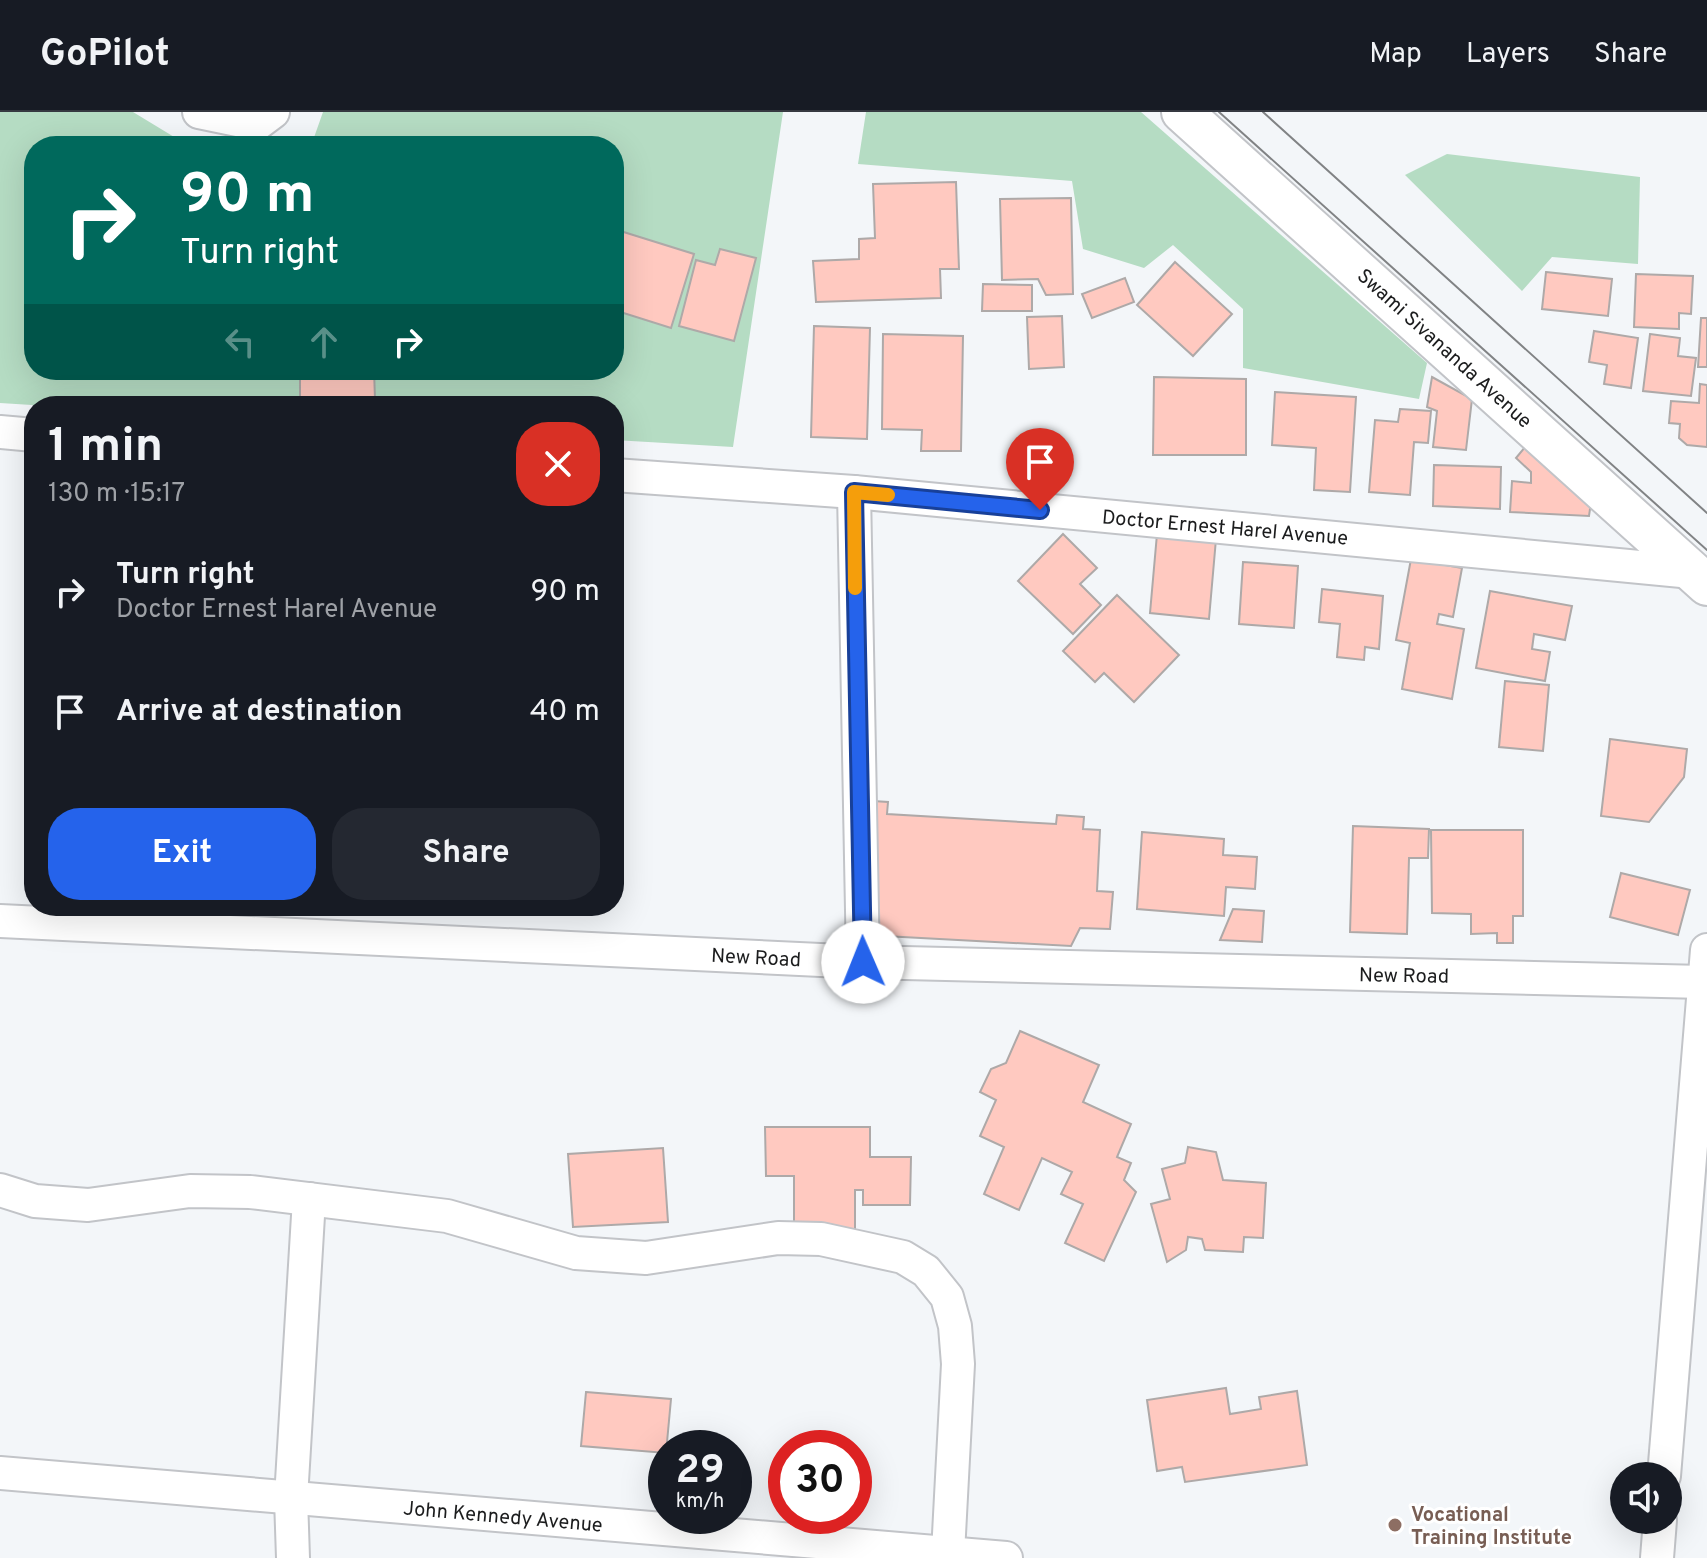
<!DOCTYPE html>
<meta charset="utf-8">
<style>
:root{--surface:#171b24;--page:#242831;--text:#f1f3f6;--muted:#9ea1a6;--line:#363941;--accent:#2563eb}
body{margin:0;font-family:Overpass,sans-serif;background:var(--page);color:var(--text);height:100vh;display:flex;flex-direction:column;font-size:30px;white-space:nowrap}
*{box-sizing:border-box;margin:0}
p{font-size:26px;color:var(--muted)}
.icon{flex:none;width:44px;height:44px;fill:none;stroke:currentColor;stroke-width:2;stroke-linecap:round;stroke-linejoin:round}
.map{position:relative;flex:1;overflow:hidden}
.drawer{position:absolute;left:24px;top:284px;width:600px;height:520px;display:flex;flex-direction:column;background:var(--surface);border-radius:32px;box-shadow:0 8px 32px #0002}
.drawer>*{flex:none}
.guide{position:absolute;left:24px;top:24px;width:600px;height:244px;border-radius:32px;box-shadow:0 8px 32px #0002;background:#00695c;color:#fff;overflow:hidden}
.controls{position:absolute;left:1610px;top:1350px;display:grid;gap:16px}
.controls a{display:grid;place-items:center;width:72px;height:72px;border-radius:50%;background:var(--surface);box-shadow:0 8px 32px #0002;font-size:40px}
.speed{position:absolute;left:648px;top:1318px;display:flex;gap:16px;font-size:40px;font-weight:700;text-align:center}
.speed>*{display:grid;place-content:center;width:104px;height:104px;border-radius:50%;background:var(--surface);box-shadow:0 8px 32px #0002;line-height:1}
.speed small{font-size:20px;font-weight:400}
.speed .limit{border:12px solid #d22;background:#fff;color:#111}
.pin{position:absolute;display:grid;place-items:center;width:68px;height:68px;color:#fff;margin:-82px -34px;border-radius:50% 50% 50% 0;rotate:-45deg;box-shadow:0 0 8px #0007}
.pin .icon{rotate:45deg}
.me{position:absolute;width:88px;margin:-44px;rotate:359deg;stroke-linejoin:round;filter:drop-shadow(0 0 6px #0008)}
.turn{display:flex;align-items:center;gap:28px;height:168px;padding:0 24px;font-size:36px}
.turn .icon{width:104px;height:104px;stroke-width:2.5}
.turn b{display:block;font-size:56px;line-height:68px}
.lanes{display:flex;align-items:center;height:76px;padding:0 24px;background:#0003;justify-content:center;gap:40px;direction:ltr}
.lanes .off{opacity:.35}
.round{display:grid;place-items:center;flex:none;width:84px;height:84px;border-radius:32px;background:var(--page)}
.headline{display:flex;align-items:center;justify-content:space-between;height:136px;padding:0 24px}
h1{font-size:48px;font-weight:700;line-height:60px}
.cta{display:flex;gap:16px;margin-top:auto;padding:16px 24px}
.cta a{flex:1;height:92px;border-radius:32px;background:var(--accent);color:#fff;font-size:32px;font-weight:700;line-height:92px;text-align:center}
.cta a+a{background:var(--page);color:var(--text)}
ul{padding:0;list-style:none}
li{display:flex;align-items:center;gap:24px;height:120px;padding:0 24px}
li div{flex:1}
li b{display:block;font-size:30px}
li em{font-style:normal}
header{display:flex;align-items:center;gap:48px;box-sizing:border-box;height:112px;padding:0 40px;background:var(--surface);border-bottom:2px solid var(--line)}
header strong{font-size:38px}
nav{display:flex;gap:44px;margin-inline-start:auto;font-size:28px}
.map>svg:first-child{display:block}
.green{fill:#b5dcc3}
.building{fill:#ffc9c0;stroke:#aea9a8;stroke-width:2}
.lines{fill:none;stroke-linecap:round;stroke-linejoin:round}
.minor-casing{stroke:#c2c4c8;stroke-width:36}
.tertiary-casing{stroke:#c2c4c8;stroke-width:44}
.minor{stroke:#fff;stroke-width:32}
.tertiary{stroke:#fff;stroke-width:40}
.tram{stroke:#818385;stroke-width:2}
.route-casing{stroke:#184099;stroke-width:20}
.route{stroke:#2563eb;stroke-width:14}
.slow{stroke:#f59e0b;stroke-width:14}
.education-dot{fill:#8d6e63;stroke:#fff;stroke-width:3}
.labels{text-anchor:middle;stroke-width:6;stroke-linejoin:round;paint-order:stroke}
.street-label{font-size:20px;fill:#1b1c1d;stroke:#fff}
.education-label{font-size:20px;font-weight:bold;fill:#785e54;stroke:#fff;text-anchor:start}
</style>
<header>
<strong>GoPilot</strong>
<nav><a>Map</a><a>Layers</a><a>Share</a></nav>
</header>
<div class="map">
<svg width="1707" height="1446" viewBox="0 0 1707 1446">
<rect width="100%" height="100%" fill="#f3f6f9"/>
<g class="green">
<polygon points="0,0 133,0 189,34 34,34 34,258 614,258 614,34 311,34 323,0 783,0 733,335 614,328 614,294 48,294 0,291"/>
<polygon points="866,0 1141,0 1427,251 1419,287 1243,256 1243,197 1173,133 1144,156 1083,137 1072,69 858,52"/>
<polygon points="1447,42 1640,65 1638,152 1552,145 1522,179 1405,63"/>
</g>
<g class="building">
<polygon points="956,70 959,157 940,157 941,186 816,190 813,149 859,147 859,127 875,126 873,72"/>
<polygon points="1071,86 1073,182 1046,183 1038,167 1002,168 1000,87"/>
<polygon points="614,117 694,142 671,216 614,198"/>
<polygon points="720,137 756,146 734,229 679,214 696,148 715,153"/>
<polygon points="1175,150 1232,202 1193,244 1137,193"/>
<polygon points="1546,160 1612,167 1608,204 1542,197"/>
<polygon points="1636,162 1693,164 1691,202 1679,201 1679,217 1634,215"/>
<polygon points="1125,166 1134,190 1092,206 1082,182"/>
<polygon points="983,172 1032,173 1032,199 982,199"/>
<polygon points="1062,204 1064,255 1029,257 1027,205"/>
<polygon points="1701,206 1707,206 1707,255 1698,255"/>
<polygon points="814,214 870,216 867,327 811,325"/>
<polygon points="1594,219 1638,226 1631,276 1604,272 1607,253 1589,250"/>
<polygon points="883,222 963,224 961,339 921,339 922,318 882,317"/>
<polygon points="1650,222 1680,226 1678,244 1696,246 1691,284 1643,279"/>
<polygon points="300,258 374,258 375,287 344,287 344,294 300,294"/>
<polygon points="1154,265 1246,267 1246,343 1153,343"/>
<polygon points="1432,265 1472,287 1466,338 1433,335 1437,299 1427,295"/>
<polygon points="1700,272 1707,273 1707,335 1687,333 1679,326 1680,312 1669,311 1671,289 1699,291"/>
<polygon points="1275,280 1356,285 1350,380 1314,378 1316,336 1272,333"/>
<polygon points="1400,297 1431,299 1428,331 1414,330 1410,383 1369,380 1375,308 1398,310"/>
<polygon points="1526,334 1591,390 1589,404 1510,400 1512,369 1531,371 1531,360 1516,346"/>
<polygon points="1434,353 1501,355 1500,397 1433,394"/>
<polygon points="1063,422 1097,456 1080,472 1101,493 1073,522 1018,469"/>
<polygon points="1157,422 1216,427 1209,507 1150,501"/>
<polygon points="1411,447 1462,456 1453,505 1439,502 1437,512 1464,517 1452,587 1402,577 1410,531 1396,528"/>
<polygon points="1243,450 1298,454 1294,516 1239,512"/>
<polygon points="1322,477 1383,484 1379,537 1365,535 1364,548 1337,545 1340,512 1319,510"/>
<polygon points="1490,479 1572,494 1565,528 1534,522 1532,537 1550,540 1545,569 1476,556"/>
<polygon points="1117,483 1179,543 1134,590 1104,561 1095,570 1063,539"/>
<polygon points="1505,569 1549,573 1543,639 1499,635"/>
<polygon points="1610,627 1687,637 1684,665 1649,710 1601,704"/>
<polygon points="873,689 888,690 887,702 1056,712 1057,703 1084,705 1083,717 1100,718 1097,779 1113,780 1110,817 1080,816 1071,834 866,823"/>
<polygon points="1353,714 1429,717 1428,746 1409,746 1407,822 1350,820"/>
<polygon points="1431,718 1523,718 1523,804 1513,804 1513,831 1497,831 1497,821 1471,822 1471,802 1432,801"/>
<polygon points="1142,720 1224,727 1223,743 1257,745 1255,777 1226,775 1224,804 1137,797"/>
<polygon points="1621,761 1690,778 1678,823 1610,805"/>
<polygon points="1233,797 1264,799 1262,830 1220,828"/>
<polygon points="1020,919 1099,953 1083,990 1131,1012 1117,1045 1131,1051 1124,1068 1136,1080 1104,1149 1065,1131 1083,1092 1061,1082 1072,1060 1042,1046 1019,1098 984,1082 1004,1035 980,1024 996,988 980,980 991,957 1006,951"/>
<polygon points="765,1015 870,1015 870,1045 911,1045 910,1093 863,1093 863,1078 855,1078 855,1120 794,1120 794,1064 766,1064"/>
<polygon points="1188,1035 1216,1040 1223,1068 1266,1071 1263,1126 1244,1125 1243,1140 1205,1138 1202,1127 1188,1125 1186,1138 1167,1150 1151,1092 1170,1087 1162,1057 1185,1051"/>
<polygon points="663,1036 668,1110 573,1115 568,1042"/>
<polygon points="1226,1276 1230,1302 1261,1297 1259,1285 1297,1279 1307,1353 1185,1370 1182,1355 1157,1359 1147,1288"/>
<polygon points="586,1280 671,1287 666,1341 581,1334"/>
</g>
<g class="lines">
<g class="minor-casing">
<g id="minor">
<polyline points="199,0 257,12 273,0"/>
<polyline points="0,320 34,323"/>
<polyline points="614,363 854,380 1692,460"/>
<polyline points="854,380 863,850"/>
<polyline points="0,809 863,850 1704,870"/>
<polyline points="0,1078 35,1089 88,1093 190,1079 250,1080 447,1104 576,1141 646,1146 778,1126 821,1127 903,1145 926,1159 947,1185 955,1214 958,1252 948,1441"/>
<polyline points="0,1361 1006,1446"/>
<polyline points="1664,1364 1707,838"/>
<polyline points="293,1446 291,1386 309,1087"/>
<polyline points="1657,1446 1660,1408"/>
</g>
</g>
<g class="tertiary-casing">
<polyline id="tertiary" points="1182,0 1707,473"/>
</g>
<use href="#minor" class="minor"/>
<use href="#tertiary" class="tertiary"/>
<g class="tram">
<polyline points="1219,0 1707,438"/>
<polyline points="1263,0 1707,401"/>
</g>
</g>
<g class="lines">
<g class="route-casing">
<polyline id="route" points="863,850 854,380 1040,398"/>
</g>
<use href="#route" class="route"/>
<polyline class="slow" points="855,476 854,380 888,383"/>
</g>
<circle class="education-dot" cx="1395" cy="1413" r="8"/>
<g class="labels">
<g class="street-label">
<text transform="translate(1445 236) rotate(42)" y="7">Swami Sivananda Avenue</text>
<text transform="translate(1225 415) rotate(5)" y="7">Doctor Ernest Harel Avenue</text>
<text transform="translate(756 845) rotate(3)" y="7">New Road</text>
<text transform="translate(1404 863) rotate(1)" y="7">New Road</text>
<text transform="translate(503 1404) rotate(5)" y="7">John Kennedy Avenue</text>
</g>
<g class="education-label">
<text x="1411" y="1409">Vocational<tspan x="1411" dy="23">Training Institute</tspan></text>
</g>
</g>
</svg>
<div class="controls">
<a><svg class="icon" aria-label="sound" viewBox="0 0 24 24"><path d="M4 9h4l5-4v14l-5-4H4zM17 9q2 3 0 6"/></svg></a>
</div>
<div class="speed"><div>29<small>km/h</small></div><div class="limit">30</div></div>
<div class="pin" style="left:1040px;top:398px;background:#d93025"><svg class="icon" aria-label="arrive" viewBox="0 0 24 24"><path d="M6 21V4h12l-3 4 3 4H6"/></svg></div>
<svg class="me" style="left:863px;top:850px" viewBox="-20 -20 40 40"><circle r="19" fill="#fff"/><path d="M0-13L10 11 0 6-10 11z" fill="#2563eb"/></svg>
<div class="guide">
<div class="turn"><svg class="icon" aria-label="right" viewBox="0 0 24 24"><path d="M7 20v-9h11M14 6l5 5-5 5"/></svg><div><b>90 m</b>Turn right</div></div>
<div class="lanes"><svg class="icon off" aria-label="left" viewBox="0 0 24 24"><path d="M17 20v-9H6M10 6l-5 5 5 5"/></svg><svg class="icon off" aria-label="ahead" viewBox="0 0 24 24"><path d="M12 20V5M6 11l6-6 6 6"/></svg><svg class="icon" aria-label="right" viewBox="0 0 24 24"><path d="M7 20v-9h11M14 6l5 5-5 5"/></svg></div>
</div>
<section class="drawer">
<div class="headline"><div><h1>1 min</h1><p>130 m · 15:17</p></div><a class="round" style="background:#d93025;color:#fff"><svg class="icon" aria-label="close" viewBox="0 0 24 24"><path d="M6 6l12 12M18 6L6 18"/></svg></a></div>
<ul>
<li><svg class="icon" aria-label="right" viewBox="0 0 24 24"><path d="M7 20v-9h11M14 6l5 5-5 5"/></svg><div><b>Turn right</b><p>Doctor Ernest Harel Avenue</p></div><em>90 m</em></li>
<li><svg class="icon" aria-label="arrive" viewBox="0 0 24 24"><path d="M6 21V4h12l-3 4 3 4H6"/></svg><div><b>Arrive at destination</b></div><em>40 m</em></li>
</ul>
<div class="cta"><a>Exit</a><a>Share</a></div>
</section>
</div>
